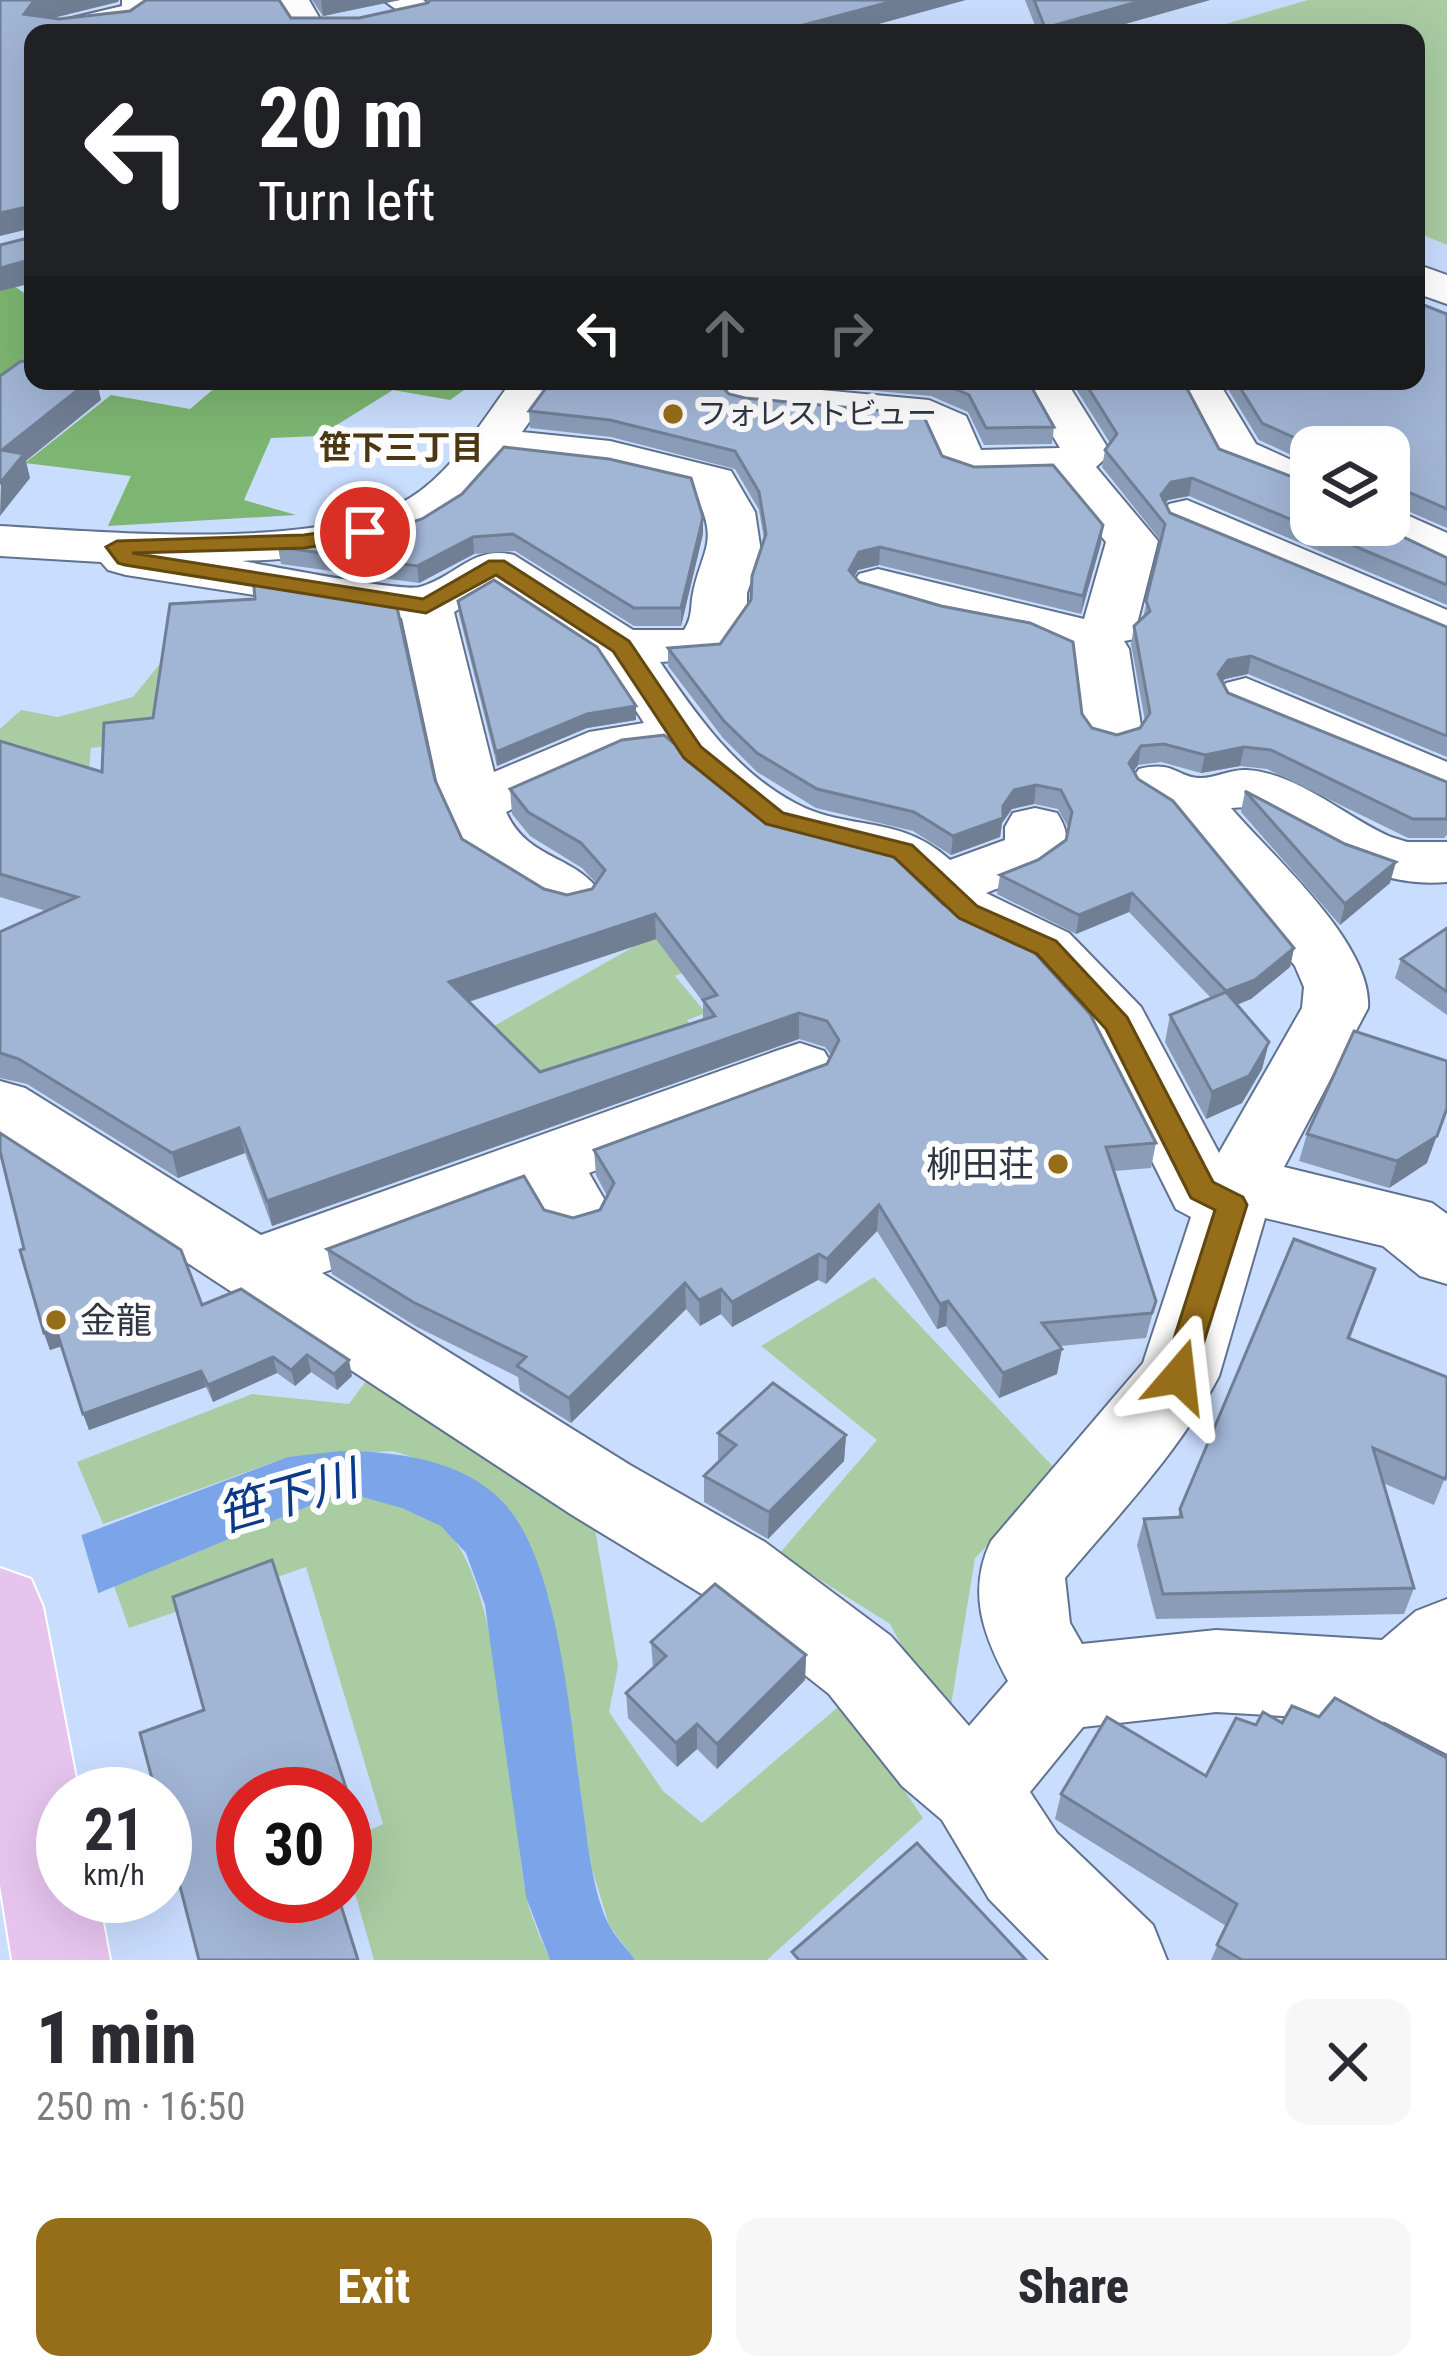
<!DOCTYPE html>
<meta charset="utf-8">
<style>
:root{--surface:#fff;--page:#f7f7f7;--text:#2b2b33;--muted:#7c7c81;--accent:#966e19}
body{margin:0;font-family:"Roboto Condensed","Noto Sans JP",sans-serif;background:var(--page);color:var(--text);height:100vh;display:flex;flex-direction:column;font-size:45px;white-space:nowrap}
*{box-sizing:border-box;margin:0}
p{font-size:39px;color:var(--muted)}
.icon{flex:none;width:66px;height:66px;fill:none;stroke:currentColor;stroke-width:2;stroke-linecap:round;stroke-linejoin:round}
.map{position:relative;height:1960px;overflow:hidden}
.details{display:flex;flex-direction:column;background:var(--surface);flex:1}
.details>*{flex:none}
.top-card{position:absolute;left:24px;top:24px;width:1401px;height:366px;border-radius:24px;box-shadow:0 12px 48px #0002;background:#202124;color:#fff;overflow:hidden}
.controls{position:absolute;left:1290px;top:426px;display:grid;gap:24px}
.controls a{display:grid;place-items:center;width:120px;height:120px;border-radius:24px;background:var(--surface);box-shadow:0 12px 48px #0002;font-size:60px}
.speed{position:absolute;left:36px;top:1767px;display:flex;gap:24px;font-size:60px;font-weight:700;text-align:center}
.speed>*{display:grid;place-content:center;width:156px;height:156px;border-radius:50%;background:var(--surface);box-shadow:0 12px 48px #0002;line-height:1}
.speed small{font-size:30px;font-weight:400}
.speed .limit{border:18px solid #d22;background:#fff;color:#111}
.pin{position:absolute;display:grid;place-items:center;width:102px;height:102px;color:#fff;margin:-51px;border:6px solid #fff;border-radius:50%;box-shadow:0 3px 12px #0007}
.me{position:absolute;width:132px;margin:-66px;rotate:17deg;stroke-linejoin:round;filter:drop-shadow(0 0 9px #0008)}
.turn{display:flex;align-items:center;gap:42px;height:252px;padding:0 36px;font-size:54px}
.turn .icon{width:156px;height:156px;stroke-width:2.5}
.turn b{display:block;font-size:84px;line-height:102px}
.lanes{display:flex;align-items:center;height:114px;padding:0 36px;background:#0003;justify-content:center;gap:60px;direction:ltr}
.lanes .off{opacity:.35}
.round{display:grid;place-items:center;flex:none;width:126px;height:126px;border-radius:24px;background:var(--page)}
.headline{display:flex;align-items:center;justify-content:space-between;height:204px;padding:0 36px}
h1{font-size:72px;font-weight:800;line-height:90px}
.button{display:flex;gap:24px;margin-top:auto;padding:24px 36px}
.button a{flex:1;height:138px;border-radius:24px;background:var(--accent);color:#fff;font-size:48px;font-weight:800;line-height:138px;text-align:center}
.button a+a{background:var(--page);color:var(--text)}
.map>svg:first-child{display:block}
.green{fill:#a9cca3}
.forest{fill:#7db572}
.water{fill:#7ba4e9}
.pier{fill:#c9ddfe}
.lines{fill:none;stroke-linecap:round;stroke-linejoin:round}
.minor-casing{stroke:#607290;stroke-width:4}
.major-casing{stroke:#fff;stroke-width:4}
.minor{fill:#fff;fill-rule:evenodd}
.major{fill:#e6c4ee;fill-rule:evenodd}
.wall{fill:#8a9cb7;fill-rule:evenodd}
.shaded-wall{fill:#717f95}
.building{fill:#a1b5d5;stroke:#717f95;stroke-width:3;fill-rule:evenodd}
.route{fill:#966e19;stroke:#624810;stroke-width:3}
.poi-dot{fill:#966e19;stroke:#fdfdfd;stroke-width:4.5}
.labels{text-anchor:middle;stroke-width:12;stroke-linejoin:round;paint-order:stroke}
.far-poi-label{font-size:30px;fill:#2f3644;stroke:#fdfdfd;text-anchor:start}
.far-neighbourhood-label{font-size:33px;font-weight:bold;fill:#4b3711;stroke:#fdfdfd}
.poi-label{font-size:36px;fill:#2f3644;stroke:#fdfdfd;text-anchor:end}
.near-water-label{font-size:48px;font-style:italic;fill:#093988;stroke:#fdfdfd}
</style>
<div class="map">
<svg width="1447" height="1960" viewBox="0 0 1447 1960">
<rect width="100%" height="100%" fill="#c9ddfe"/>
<g class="green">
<polygon points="1308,0 1447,0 1447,245 1416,232 1416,33 1195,33"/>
<polygon points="178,664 182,736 91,748 89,770 0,754 0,729 21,710 58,717 133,697 159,665"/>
<polygon points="672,925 713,960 675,976 706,1013 687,1020 705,1043 544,1093 487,1030"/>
<polygon points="874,1277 1059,1473 975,1558 947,1730 890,1624 779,1554 877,1440 761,1346"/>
<polygon points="377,1366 591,1505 618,1666 609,1712 663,1791 702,1823 844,1702 923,1818 767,1960 635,1960 609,1925 592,1869 549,1598 453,1470 393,1451 288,1457 103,1524 77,1462 252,1394 349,1404"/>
<path d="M355,1495c28,8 62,13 86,31 62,47 70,284 84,364 4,24 16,48 25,70h-176l-29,-102v-16l38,-18 -77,-257 -177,61 -15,-42 202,-83z"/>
</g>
<g class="forest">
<polygon points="11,284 33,299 33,362 14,376 0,378 0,290"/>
<polygon points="223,381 477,381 450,400 393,390 319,436 271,438 244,500 296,515 108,526 131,476 25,463 111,395 190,409"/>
</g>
<path class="water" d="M340,1451c54,0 121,8 162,50 59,60 69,232 82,315 5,35 9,75 24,107 6,13 19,25 27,37h-85l-24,-63 -41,-292 -19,-52 -25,-27 -39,-18 -47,-13 -39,8 -316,131v-68l288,-109z"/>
<polygon class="pier" points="79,1527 100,1599 0,1640 0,1559"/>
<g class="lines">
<g class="minor-casing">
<g id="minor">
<path d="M122,0h34l1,9c-24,31 -90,24 -124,24l5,-7 84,-20z"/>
<polygon points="234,0 309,0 328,33 294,33 282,11 251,10"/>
<polygon points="383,0 423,0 470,33 429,33"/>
<polygon points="1416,264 1447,275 1447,304 1416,293"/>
<path d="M512,381h47l-37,51 88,9 121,30 24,41 6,40 -14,41v23l-27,42 -60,4c37,54 76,110 135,141 53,29 103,10 155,57l55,-20v-13l8,-14 22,-5 22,5c34,52 -34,65 -71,80l83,40 72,74 78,146 83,-145 2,-21 -9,-21 -122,-150 -34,-21 -9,-13 9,-13c36,-9 38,9 62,9 15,0 30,-9 46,-8 51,3 98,47 144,67l16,5h40v40c-76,7 -138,-38 -201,-75l-15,1c41,48 142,136 137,200l-84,159 148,36 15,11v70l-27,-8 -37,-30 -118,-28 -46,158c-39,75 -100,138 -154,202l5,45 12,21 134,-14 166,10 34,-29 31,-12v155l-62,-32 -169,-10 -133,15 -53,65 27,41 96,92 14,35h-118l-60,-61 -47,-79 -40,-34 -73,-92 -124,-98 -133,-81 -572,-375v-59l25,7 236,147 515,-184 24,-8 24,8 10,17 -10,17 -235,88 22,38 -11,20 -26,8 -26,-8 -20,-35 -206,77 308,192 135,77 126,94 78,90 39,-45c-25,-46 -41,-90 -17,-140l152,-178 48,-146 -15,-8 -86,-172 -67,-74 -78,-36 -64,-62 -127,-34 -88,-76 -44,5 -116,52c22,49 70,42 96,83l-10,15 -22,6 -22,-6 -79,-48 -27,-58 -40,-186 -276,-43 -18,-5 -7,-8 -101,-6v-30c105,6 321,26 410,-28 44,-27 72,-78 102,-117zM503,459l107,12 84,20c26,52 9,55 -1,102 -3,15 0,23 -9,37h-51l-119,-75c-41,-10 -58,22 -94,32 -18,5 -149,-21 -178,-26 66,-3 144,-6 202,-41 24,-14 42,-39 59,-61zM495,588l106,69 43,66 -55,9 -95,40 -40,-160z"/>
<polygon points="1020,381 1066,381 1111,453 1096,467 1158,541 1138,620 1143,627 1135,639 1124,641 1129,649 1142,732 1133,744 1113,749 1093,744 1084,732 1075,657 1029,637 941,620 859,596 852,585 859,574 878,569 1084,619 1106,542 1053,478 974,480 942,469 927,433 917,427 746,411 730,407 723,397 730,387 746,383 929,400 966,416 981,450 1060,448"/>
<polygon points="1172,381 1218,381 1256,444 1311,469 1311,502 1220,464"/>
<polygon points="1187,500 1447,610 1447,646 1169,526 1162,515 1169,504"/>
<path d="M1389,507l58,26v40c-19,-5 -70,-33 -81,-48h23z"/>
<polygon points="1246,678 1447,762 1447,802 1226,707 1218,695 1226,683"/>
</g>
</g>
<g class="major-casing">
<polygon id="major" points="0,1568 31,1579 43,1607 79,1794 63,1794 63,1896 98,1896 110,1960 12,1960 0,1885"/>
</g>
<use href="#minor" class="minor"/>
<use href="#major" class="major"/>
</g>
<g class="wall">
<polygon points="312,0 400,0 323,16"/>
<polygon points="1025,0 1210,0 1093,33 1038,33"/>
<polygon points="1447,314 1447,528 1389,503 1389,447 1311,447 1311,464 1259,440 1223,381 1416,381"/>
<polygon points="834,381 1028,381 1054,427 1052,444 984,445 968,412 931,396 834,387"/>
<polygon points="1071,381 1183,381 1219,449 1447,558 1447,605 1189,496 1168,500 1165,503 1170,513 1447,627 1447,757 1248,674 1225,679 1222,682 1228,693 1447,782 1447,835 1444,838 1408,838 1267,769 1240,766 1201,773 1161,762 1138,765 1133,771 1138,779 1294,948 1290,967 1251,999 1237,1005 1269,1042 1262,1069 1242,1103 1206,1119 1165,1042 1170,1015 1211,998 1129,912 1076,934 997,894 1000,875 1038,860 1066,840 1069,829 1058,809 1034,804 1012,809 1002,823 1000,837 951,855 913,831 816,808 757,772 723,738 668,666 668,648 720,644 751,600 764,540 759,510 735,469 611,437 530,428 529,411 729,394 942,456 1103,525 1101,543 1081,614 879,565 858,570 854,576 859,582 1082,714 1092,728 1117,735 1140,728 1145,721 1131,644 1134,626 1143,618 1161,541 1102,467 1105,450 1110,443"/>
<polygon points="703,517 703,534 681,626 634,626 515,551 474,554 419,583 281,564 278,547 371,535"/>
<polygon points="458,601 636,706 636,720 587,728 497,766 459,614"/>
<path d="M0,741l102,31 333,8 27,59 82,50 23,6 25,-6 4,-6 -14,-15 -52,-32 -18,-22 -2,-25 241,20 405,334 -5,25 -37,3 42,130 -10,37 -86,8 -3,28 -58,24 -53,-72 -9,3 -60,-98 -51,53 -8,-4 -86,47 -11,-13 -21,12 -14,-17 -115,114 -51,-32 -2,-14 -101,-50 -85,-53 -5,-25 217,-39 29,8 27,-8 7,-14 -11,-21 -2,-25 233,-86 4,-9 -6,-8 -26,-8 -527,187 -27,-73 -67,25 -151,-94 -27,-6v-146l46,-21 -46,-14zM656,939l47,63v18l-163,52 -71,-70z"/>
<polygon points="1245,791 1390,883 1340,925 1241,812"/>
<polygon points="1447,928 1447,1015 1395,978 1401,959"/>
<polygon points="1307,1134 1427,1163 1389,1188 1299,1161"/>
<polygon points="1375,1269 1350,1339 1447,1473 1434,1505 1383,1483 1414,1588 1404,1614 1156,1619 1137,1545 1144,1519 1178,1517 1180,1509"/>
<polygon points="202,1305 352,1376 337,1390 311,1372 295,1386 277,1373 213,1402 206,1387 89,1430 62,1346 50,1350 44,1333"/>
<polygon points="718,1433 846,1435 844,1461 768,1539 704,1502 704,1476 720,1461 718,1459"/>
<polygon points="651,1642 806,1655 805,1680 717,1769 697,1749 677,1767 628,1718 626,1693 653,1668"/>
<polygon points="1061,1794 1447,1960 1211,1960 1226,1926 1055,1819"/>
</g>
<g class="shaded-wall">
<polygon points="43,0 119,0 118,2 37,22 24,14 33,2"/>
<polygon points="321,0 400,0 323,16"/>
<polygon points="897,0 966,0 846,33 774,33"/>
<polygon points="1144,0 1210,0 1093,33 1045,33 1045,28"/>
<polygon points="524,26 524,33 496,33"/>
<polygon points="31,206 33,228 0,236 0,213"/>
<polygon points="33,259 33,283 0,291 0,268"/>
<polygon points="89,381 97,381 101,400 26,461 30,478 0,516 2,450"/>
<polygon points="1192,478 1189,496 1168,500 1158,513 1161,495 1171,482"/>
<polygon points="703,517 703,534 681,626 681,608"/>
<polygon points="1103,525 1101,543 1081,614 1083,596"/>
<polygon points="473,537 474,554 419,583 417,566"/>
<polygon points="880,547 879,565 858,570 848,587 849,570 859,552"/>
<polygon points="1251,656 1248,674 1225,679 1214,692 1218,674 1228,660"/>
<polygon points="636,706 636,720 587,728 497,766 496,752 587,714"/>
<polygon points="1141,746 1138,765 1126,782 1129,763"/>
<polygon points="1244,747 1240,766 1201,773 1205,755"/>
<polygon points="1036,785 1034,804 1012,809 1002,823 1000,837 951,855 953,836 1003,806 1014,790"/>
<polygon points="1396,862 1390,883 1340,925 1345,904"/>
<polygon points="1132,893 1129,912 1076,934 1079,915"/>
<polygon points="655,914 656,939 452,1007 449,982"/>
<polygon points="1294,948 1290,967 1251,999 1222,1010 1226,991"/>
<polygon points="799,1013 799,1039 272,1226 267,1201"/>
<polygon points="1269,1042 1262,1069 1242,1103 1206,1119 1212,1092"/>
<polygon points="1447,1108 1427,1163 1389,1188 1397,1161"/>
<polygon points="239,1128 245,1153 178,1178 172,1153"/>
<polygon points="879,1205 877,1231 826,1284 827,1259"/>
<polygon points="819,1254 818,1280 732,1327 732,1302"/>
<polygon points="685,1283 686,1309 571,1423 569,1398"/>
<polygon points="721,1289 721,1314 700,1326 699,1300"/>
<polygon points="948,1301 946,1326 937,1329 940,1304"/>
<polygon points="56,1329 62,1346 50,1350 44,1333"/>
<polygon points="1062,1349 1057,1374 999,1398 1003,1373"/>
<polygon points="307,1355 311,1372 295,1386 291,1370"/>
<polygon points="273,1357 277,1373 213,1402 208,1385"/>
<polygon points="349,1360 352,1376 337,1390 334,1374"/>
<polygon points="201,1371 206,1387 89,1430 83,1414"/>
<polygon points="846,1435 844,1461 768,1539 769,1512"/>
<polygon points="806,1655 805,1680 717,1769 717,1744"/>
<polygon points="697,1724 697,1749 677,1767 676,1743"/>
<polygon points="346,1788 355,1822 345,1827 345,1794 332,1794"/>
</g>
<g class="building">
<polygon points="0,0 43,0 33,2 24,14 59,19 130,11 146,0 279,0 291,18 359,18 428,3 430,0 897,0 774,33 537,33 524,26 496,33 33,33 33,259 0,268 0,245 32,237 31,206 0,213"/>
<polygon points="1034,0 1144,0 1045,28"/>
<polygon points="1416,302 1447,314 1447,509 1392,485 1389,502 1389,447 1315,447 1262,423 1236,381 1416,381"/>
<polygon points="21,361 33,363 33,381 89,381 2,450 24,454 0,483 0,376"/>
<polygon points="551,381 696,381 721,386 729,394 745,398 917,414 925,419 942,456 974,467 1053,465 1103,525 1083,596 880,547 859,552 849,570 859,582 941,606 1030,623 1073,642 1082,714 1092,728 1117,735 1140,728 1150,713 1134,626 1150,611 1146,601 1165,524 1105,450 1117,434 1084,381 1183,381 1219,449 1311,484 1311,525 1386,525 1393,532 1447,558 1447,585 1192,478 1171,482 1161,495 1170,513 1447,627 1447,736 1251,656 1228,660 1218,674 1228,693 1447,782 1447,819 1413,819 1271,750 1244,747 1205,755 1164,744 1141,746 1129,763 1138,779 1173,801 1294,948 1255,980 1226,991 1132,893 1079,915 1000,875 1038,860 1066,840 1072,812 1061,790 1036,785 1014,790 1003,806 1003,818 953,836 914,812 817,789 757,753 723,720 668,648 720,644 751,600 752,576 766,534 759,492 735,451 610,420 529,411"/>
<polygon points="937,381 1028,381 1054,427 986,428 969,395"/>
<polygon points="504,447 609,459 691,478 703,517 681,608 634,608 513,534 473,537 417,566 278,547 371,535 422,519 462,494"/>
<path d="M253,576l142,22 40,182 27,59 82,50 23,6 25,-6 13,-19 -24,-27 -53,-31 -18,-23 112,-49 42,-5 87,74 129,35 64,61 80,36 66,73 66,129 -50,4 50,154 -4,12 -110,10 20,26 -59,24 -55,-72 -8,3 -61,-99 -52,54 -8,-5 -87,48 -11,-13 -22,11 -14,-17 -116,115 -52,-32 9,-9 -113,-55 -86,-53 197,-73 20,34 29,8 27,-8 14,-27 -20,-33 233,-86 12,-24 -12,-19 -28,-8 -532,188 -28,-73 -67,25 -153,-94 -19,-6v-121l77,-35 -77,-23v-133l102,31 2,-49 49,-5 17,-114 85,-5zM655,914l62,81 -14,5 12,16 -175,56 -91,-90z"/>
<polygon points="494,580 597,647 636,706 587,714 496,752 458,601"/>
<polygon points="1245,791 1345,844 1396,862 1345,904"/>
<polygon points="1447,928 1447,992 1401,959"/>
<polygon points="1226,992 1269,1042 1249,1076 1212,1092 1170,1015"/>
<polygon points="1354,1031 1447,1061 1447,1108 1437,1136 1397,1161 1307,1134"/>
<polygon points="0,1133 181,1250 202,1305 241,1289 349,1360 334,1374 307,1355 291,1370 273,1357 208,1385 201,1371 83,1414 56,1329 44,1333 20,1250 24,1249 0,1151"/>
<polygon points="1294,1239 1375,1269 1348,1338 1447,1377 1447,1473 1445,1479 1373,1448 1414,1588 1163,1594 1144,1519 1182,1517 1180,1509"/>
<polygon points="773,1383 846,1435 769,1512 704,1476 736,1445 718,1433"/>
<polygon points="272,1560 346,1788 332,1794 243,1794 243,1896 338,1896 358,1960 199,1960 165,1828 165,1794 156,1794 140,1733 204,1710 173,1597"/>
<polygon points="715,1584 806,1655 717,1744 697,1724 676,1743 626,1693 666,1656 651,1642"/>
<polygon points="1335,1698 1447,1758 1447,1960 1242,1960 1217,1945 1237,1904 1061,1794 1107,1717 1206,1776 1236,1718 1256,1725 1263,1712 1282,1723 1292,1706 1319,1717"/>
<polygon points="917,1843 1026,1960 799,1960 792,1952"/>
</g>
<polygon class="route" points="365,526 376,532 373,537 304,548 132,553 423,599 489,561 504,561 629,641 701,747 783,813 912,845 977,906 1056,941 1127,1017 1213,1182 1243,1197 1247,1205 1190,1386 1179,1390 1167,1386 1162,1376 1215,1210 1191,1198 1106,1029 1037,954 959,918 894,857 766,824 684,758 613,651 496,575 426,613 125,565 118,563 106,547 117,541 304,535"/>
<g class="poi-dot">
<circle cx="673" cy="414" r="12"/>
<circle cx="1058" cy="1164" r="12"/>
<circle cx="56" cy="1320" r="12"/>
</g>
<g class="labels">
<g class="far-poi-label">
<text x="697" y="424">フォレストビュー</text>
</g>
<g class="far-neighbourhood-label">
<text x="401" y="459">笹下三丁目</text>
</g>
<g class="poi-label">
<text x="1034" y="1177">柳田荘</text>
<text x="80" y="1333" text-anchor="start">金龍</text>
</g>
<g class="near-water-label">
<text transform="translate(287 1496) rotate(-16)" y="17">笹下川</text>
</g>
</g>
</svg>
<div class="controls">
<a><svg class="icon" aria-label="layers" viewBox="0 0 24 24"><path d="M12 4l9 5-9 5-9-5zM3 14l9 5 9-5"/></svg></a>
</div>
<div class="speed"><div>21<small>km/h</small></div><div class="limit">30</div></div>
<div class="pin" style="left:365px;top:532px;background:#d93025"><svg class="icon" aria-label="arrive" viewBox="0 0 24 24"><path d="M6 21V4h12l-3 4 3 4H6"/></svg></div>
<svg class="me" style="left:1179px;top:1376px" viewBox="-20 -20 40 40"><path d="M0-17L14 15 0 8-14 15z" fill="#966e19" stroke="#fff" stroke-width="4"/></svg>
<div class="top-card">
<div class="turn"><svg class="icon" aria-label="left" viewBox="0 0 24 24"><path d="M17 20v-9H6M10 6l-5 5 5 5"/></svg><div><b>20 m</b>Turn left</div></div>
<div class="lanes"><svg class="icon" aria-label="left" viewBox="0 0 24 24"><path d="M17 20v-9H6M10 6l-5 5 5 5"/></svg><svg class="icon off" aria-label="ahead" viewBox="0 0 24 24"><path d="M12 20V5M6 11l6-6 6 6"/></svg><svg class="icon off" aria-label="right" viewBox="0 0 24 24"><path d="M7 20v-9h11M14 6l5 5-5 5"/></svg></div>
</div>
</div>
<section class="details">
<div class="headline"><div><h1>1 min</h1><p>250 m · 16:50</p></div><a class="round"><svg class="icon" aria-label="close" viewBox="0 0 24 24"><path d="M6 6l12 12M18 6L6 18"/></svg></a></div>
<div class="button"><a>Exit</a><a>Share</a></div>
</section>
